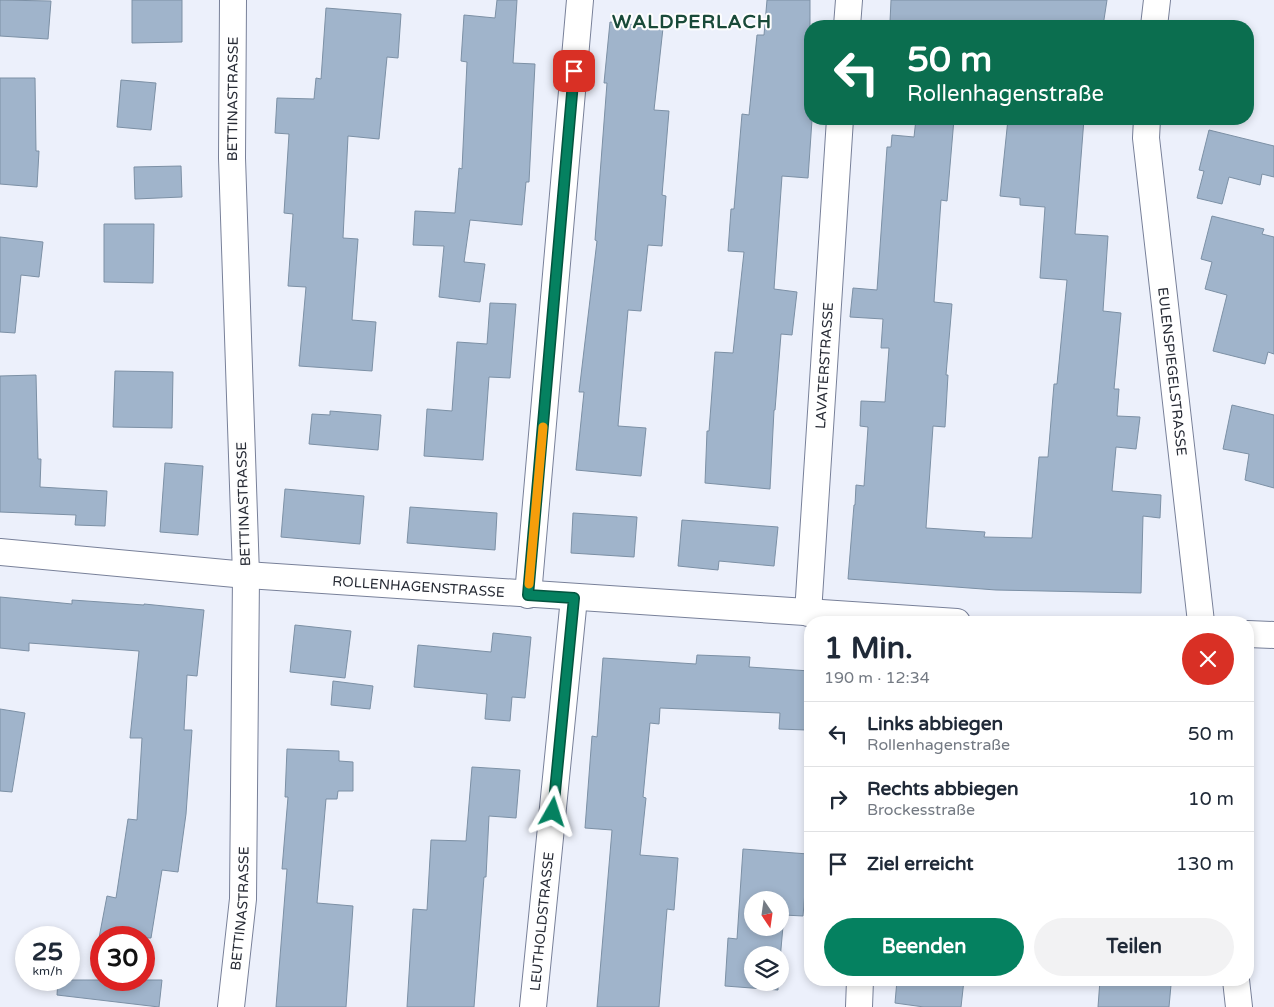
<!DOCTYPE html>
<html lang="de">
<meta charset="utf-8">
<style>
:root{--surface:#fff;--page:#f2f2f3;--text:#1f2937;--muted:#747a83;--line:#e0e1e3;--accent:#058160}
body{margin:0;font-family:"Varela Round",sans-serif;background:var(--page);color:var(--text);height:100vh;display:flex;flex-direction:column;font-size:19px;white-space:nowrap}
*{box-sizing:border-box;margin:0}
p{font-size:16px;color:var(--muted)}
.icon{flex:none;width:28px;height:28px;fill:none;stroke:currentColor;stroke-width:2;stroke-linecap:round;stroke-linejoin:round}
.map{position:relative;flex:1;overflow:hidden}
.sheet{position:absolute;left:804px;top:616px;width:450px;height:370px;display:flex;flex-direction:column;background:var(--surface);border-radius:20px;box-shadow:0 2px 8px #0003}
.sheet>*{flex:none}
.hud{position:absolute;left:804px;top:20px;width:450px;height:105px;border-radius:20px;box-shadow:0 2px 8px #0003;background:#0b6e4f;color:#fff;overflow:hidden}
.needle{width:32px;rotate:167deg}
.controls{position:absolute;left:744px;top:891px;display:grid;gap:10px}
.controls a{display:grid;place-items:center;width:45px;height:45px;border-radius:50%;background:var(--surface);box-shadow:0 2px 8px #0003;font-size:25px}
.speed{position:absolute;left:15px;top:926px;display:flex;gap:10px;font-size:25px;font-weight:700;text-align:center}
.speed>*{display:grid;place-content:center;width:65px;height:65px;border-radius:50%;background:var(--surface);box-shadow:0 2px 8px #0003;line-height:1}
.speed small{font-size:12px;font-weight:400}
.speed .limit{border:8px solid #d22;background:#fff;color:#111}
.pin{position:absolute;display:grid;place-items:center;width:42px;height:42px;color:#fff;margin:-21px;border-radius:10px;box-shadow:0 2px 8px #0006}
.me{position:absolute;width:55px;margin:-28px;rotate:6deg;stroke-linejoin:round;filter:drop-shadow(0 0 4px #0008)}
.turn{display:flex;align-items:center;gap:18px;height:105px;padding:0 20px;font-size:22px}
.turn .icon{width:65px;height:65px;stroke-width:2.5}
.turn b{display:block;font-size:35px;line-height:42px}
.round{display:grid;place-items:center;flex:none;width:52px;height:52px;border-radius:26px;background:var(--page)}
.head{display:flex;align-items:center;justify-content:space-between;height:85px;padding:0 20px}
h1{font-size:30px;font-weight:800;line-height:38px}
.action{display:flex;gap:10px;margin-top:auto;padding:10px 20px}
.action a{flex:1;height:58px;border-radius:30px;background:var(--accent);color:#fff;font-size:20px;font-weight:800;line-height:58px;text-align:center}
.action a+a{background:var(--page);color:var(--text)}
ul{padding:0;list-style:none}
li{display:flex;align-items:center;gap:15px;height:65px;padding:0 20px;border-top:1px solid var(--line)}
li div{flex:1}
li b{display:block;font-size:19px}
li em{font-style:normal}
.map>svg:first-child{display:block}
.building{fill:#a0b4cb;stroke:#7c90a5;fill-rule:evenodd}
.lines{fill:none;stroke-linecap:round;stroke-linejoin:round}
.minor-casing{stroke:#788099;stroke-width:28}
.minor{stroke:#fff;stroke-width:26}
.route-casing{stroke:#03543e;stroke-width:12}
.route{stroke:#058160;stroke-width:9}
.slow{stroke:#f59e0b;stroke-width:9}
.labels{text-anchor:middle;stroke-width:4;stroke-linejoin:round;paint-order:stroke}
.street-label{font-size:14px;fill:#272b35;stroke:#fdfdfd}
.district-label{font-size:19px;font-weight:bold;letter-spacing:1px;fill:#194a39;stroke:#fdfdfd}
</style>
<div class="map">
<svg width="1274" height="1007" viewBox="0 0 1274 1007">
<rect width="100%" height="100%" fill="#ecf0fb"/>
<g class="building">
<polygon points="0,0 51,1 48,39 0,36"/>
<polygon points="132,0 182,0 182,42 132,43"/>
<polygon points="497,0 517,0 513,63 535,64 529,182 526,182 522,225 470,220 464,262 485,264 480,302 439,297 444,246 413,245 415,211 455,213 459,168 462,169 467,62 461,61 464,15 495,18"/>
<polygon points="767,0 810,0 810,120 812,120 808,178 782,176 774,289 797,292 792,335 781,334 775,410 774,410 770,489 705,483 707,431 709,431 715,352 733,353 744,252 728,251 731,209 734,209 742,114 749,115 757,35 764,35"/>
<polygon points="891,0 1107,0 1103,26 913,26 913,24 890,22"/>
<polygon points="326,8 401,14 398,58 387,57 379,139 348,136 343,238 358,239 352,320 376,322 372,371 299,366 306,287 288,286 293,214 284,213 289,134 275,133 277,98 314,99 316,78 321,79"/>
<polygon points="610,22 663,28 654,110 669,111 662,195 666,196 662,246 648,245 641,311 628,310 618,426 646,428 641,476 576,470 584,392 579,392 597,241 595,240 607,83 604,83"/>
<polygon points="0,78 35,78 36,151 39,151 37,187 0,184"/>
<polygon points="121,80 156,83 151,130 117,127"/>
<polygon points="916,119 954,119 947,201 941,200 934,302 952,304 946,375 948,375 945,427 933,426 926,528 985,532 984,537 1032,538 1039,457 1048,457 1054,384 1057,384 1067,280 1040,278 1045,207 1020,205 1020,198 1000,196 1008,119 1084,119 1075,234 1108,236 1103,311 1121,313 1114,389 1119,389 1117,416 1140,417 1136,449 1116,447 1112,491 1161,495 1160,518 1143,516 1141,593 996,590 848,579 854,505 855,505 856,485 864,486 868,427 860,426 861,401 885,402 889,348 881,348 883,319 850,317 853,288 877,290 887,147 891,147 892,135 914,137"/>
<polygon points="1209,130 1274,146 1274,177 1262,174 1260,185 1229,177 1222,204 1197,198 1204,171 1199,170"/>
<polygon points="181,166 182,197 135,199 134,167"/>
<polygon points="1212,216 1264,229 1262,234 1274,237 1274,354 1268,352 1265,364 1213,351 1227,295 1205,289 1212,262 1201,259"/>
<polygon points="104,224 154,224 153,283 104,282"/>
<polygon points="0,237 43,242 39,277 21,275 15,333 0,332"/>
<polygon points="490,303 516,304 510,378 489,377 483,460 424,456 427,409 452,411 457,342 487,344"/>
<polygon points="115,371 173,372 172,428 113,427"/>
<polygon points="36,375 38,459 41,459 40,487 107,491 105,526 75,525 76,515 0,512 0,376"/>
<polygon points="1232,405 1274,415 1274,488 1245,480 1249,454 1223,449"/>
<polygon points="330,411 381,415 378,450 309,444 312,414 330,415"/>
<polygon points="165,463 203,466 198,535 160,532"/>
<polygon points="285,489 364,496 360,544 281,537"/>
<polygon points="410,507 497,513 495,550 407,543"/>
<polygon points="573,513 637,517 634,557 571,553"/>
<polygon points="682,520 778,527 774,566 719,561 718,570 678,566"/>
<polygon points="0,597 72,604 72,600 144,605 144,604 204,610 197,676 187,675 184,730 192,730 186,814 178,872 162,870 151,938 99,938 107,896 116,898 128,819 137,820 142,738 130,738 139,651 29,643 29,651 0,648"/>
<polygon points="295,625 351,631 345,678 290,672"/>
<polygon points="493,633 531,637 525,698 512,697 510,721 485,719 487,694 414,687 418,645 491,652"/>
<polygon points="697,655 750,657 749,667 810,671 810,719 806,719 806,730 779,729 780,713 660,708 659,724 650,723 643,797 646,798 640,855 678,858 674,910 667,909 659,1007 597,1007 612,830 585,828 592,736 597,737 603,658 696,664"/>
<polygon points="333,681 373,686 370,709 331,705"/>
<polygon points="0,709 25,713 12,792 0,791"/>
<polygon points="287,749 339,751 339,761 353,762 353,791 338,791 337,799 326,799 317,903 353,906 346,1007 276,1007 287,869 282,869 288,797 285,797"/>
<polygon points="472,767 520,770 516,818 489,816 486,877 484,877 474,1007 407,1007 413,909 427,910 431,840 466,841"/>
<path d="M743,849l65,5 -5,62 -19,-1 -4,45v-5h-28v27h26v8l-53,-4 3,-48 9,1zM752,900h28v28h-28z"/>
<polygon points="58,980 162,980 159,1007 57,995"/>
<polygon points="897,980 964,980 961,1007 924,1007 895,1003"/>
<polygon points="1100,980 1171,985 1169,1007 1098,1007"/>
</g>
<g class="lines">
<g class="minor-casing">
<g id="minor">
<polyline points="847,26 849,0"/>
<polyline points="1154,26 1157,0"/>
<path id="s1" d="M1147,119l-1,19 55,484"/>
<path id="s2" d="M0,552l246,23 711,47"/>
<polyline points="528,595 580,0"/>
<path id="s3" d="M808,613l32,-494"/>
<polyline points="1248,634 1274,635"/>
<polyline points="1236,980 1239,1007"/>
<path id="s4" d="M231,1007l12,-108 3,-324 -14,-417 1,-158"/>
<path id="s5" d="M533,1007l41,-409"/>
<polyline points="859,1007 860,980"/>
</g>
</g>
<use href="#minor" class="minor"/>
</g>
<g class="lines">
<g class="route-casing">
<polyline id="route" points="553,812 574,598 528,595 574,71"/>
</g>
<use href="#route" class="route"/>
<polyline class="slow" points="529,584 543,427"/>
</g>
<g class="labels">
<g class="street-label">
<text dy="5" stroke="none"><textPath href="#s4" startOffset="909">BETTINASTRASSE</textPath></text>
<text dy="5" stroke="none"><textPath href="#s3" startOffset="248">LAVATERSTRASSE</textPath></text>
<text dy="5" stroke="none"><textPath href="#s1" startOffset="254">EULENSPIEGELSTRASSE</textPath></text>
<text transform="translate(243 504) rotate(-92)" y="5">BETTINASTRASSE</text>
<text dy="5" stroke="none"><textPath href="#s2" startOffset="420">ROLLENHAGENSTRASSE</textPath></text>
<text dy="5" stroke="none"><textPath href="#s4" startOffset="99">BETTINASTRASSE</textPath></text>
<text dy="5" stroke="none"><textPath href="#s5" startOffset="86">LEUTHOLDSTRASSE</textPath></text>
</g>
<g class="district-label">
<text x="692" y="28">WALDPERLACH</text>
</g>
</g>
</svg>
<div class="controls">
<a><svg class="needle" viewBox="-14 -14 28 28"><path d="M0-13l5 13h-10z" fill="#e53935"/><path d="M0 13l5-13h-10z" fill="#747a83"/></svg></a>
<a><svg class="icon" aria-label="layers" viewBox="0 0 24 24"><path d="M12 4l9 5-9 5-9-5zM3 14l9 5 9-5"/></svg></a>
</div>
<div class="speed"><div>25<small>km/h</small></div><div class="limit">30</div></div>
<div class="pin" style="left:574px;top:71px;background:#d93025"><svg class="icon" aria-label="arrive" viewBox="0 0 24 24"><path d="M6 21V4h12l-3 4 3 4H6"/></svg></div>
<svg class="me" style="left:553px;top:812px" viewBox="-20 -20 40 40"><path d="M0-17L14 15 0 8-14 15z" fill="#058160" stroke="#fff" stroke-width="4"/></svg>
<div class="hud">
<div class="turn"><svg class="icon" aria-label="left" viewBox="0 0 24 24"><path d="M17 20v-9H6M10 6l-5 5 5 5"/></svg><div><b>50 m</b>Rollenhagenstraße</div></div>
</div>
<section class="sheet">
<div class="head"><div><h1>1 Min.</h1><p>190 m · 12:34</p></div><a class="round" style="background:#d93025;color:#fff"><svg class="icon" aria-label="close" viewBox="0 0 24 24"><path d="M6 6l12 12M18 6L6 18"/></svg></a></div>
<ul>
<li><svg class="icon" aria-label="left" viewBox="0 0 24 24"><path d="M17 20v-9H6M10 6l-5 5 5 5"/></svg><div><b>Links abbiegen</b><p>Rollenhagenstraße</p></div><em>50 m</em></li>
<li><svg class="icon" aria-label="right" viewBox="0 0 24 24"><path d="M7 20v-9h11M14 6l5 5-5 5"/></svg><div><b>Rechts abbiegen</b><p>Brockesstraße</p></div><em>10 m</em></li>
<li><svg class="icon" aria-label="arrive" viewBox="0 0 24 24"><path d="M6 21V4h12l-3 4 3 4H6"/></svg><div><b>Ziel erreicht</b></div><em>130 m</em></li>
</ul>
<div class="action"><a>Beenden</a><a>Teilen</a></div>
</section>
</div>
